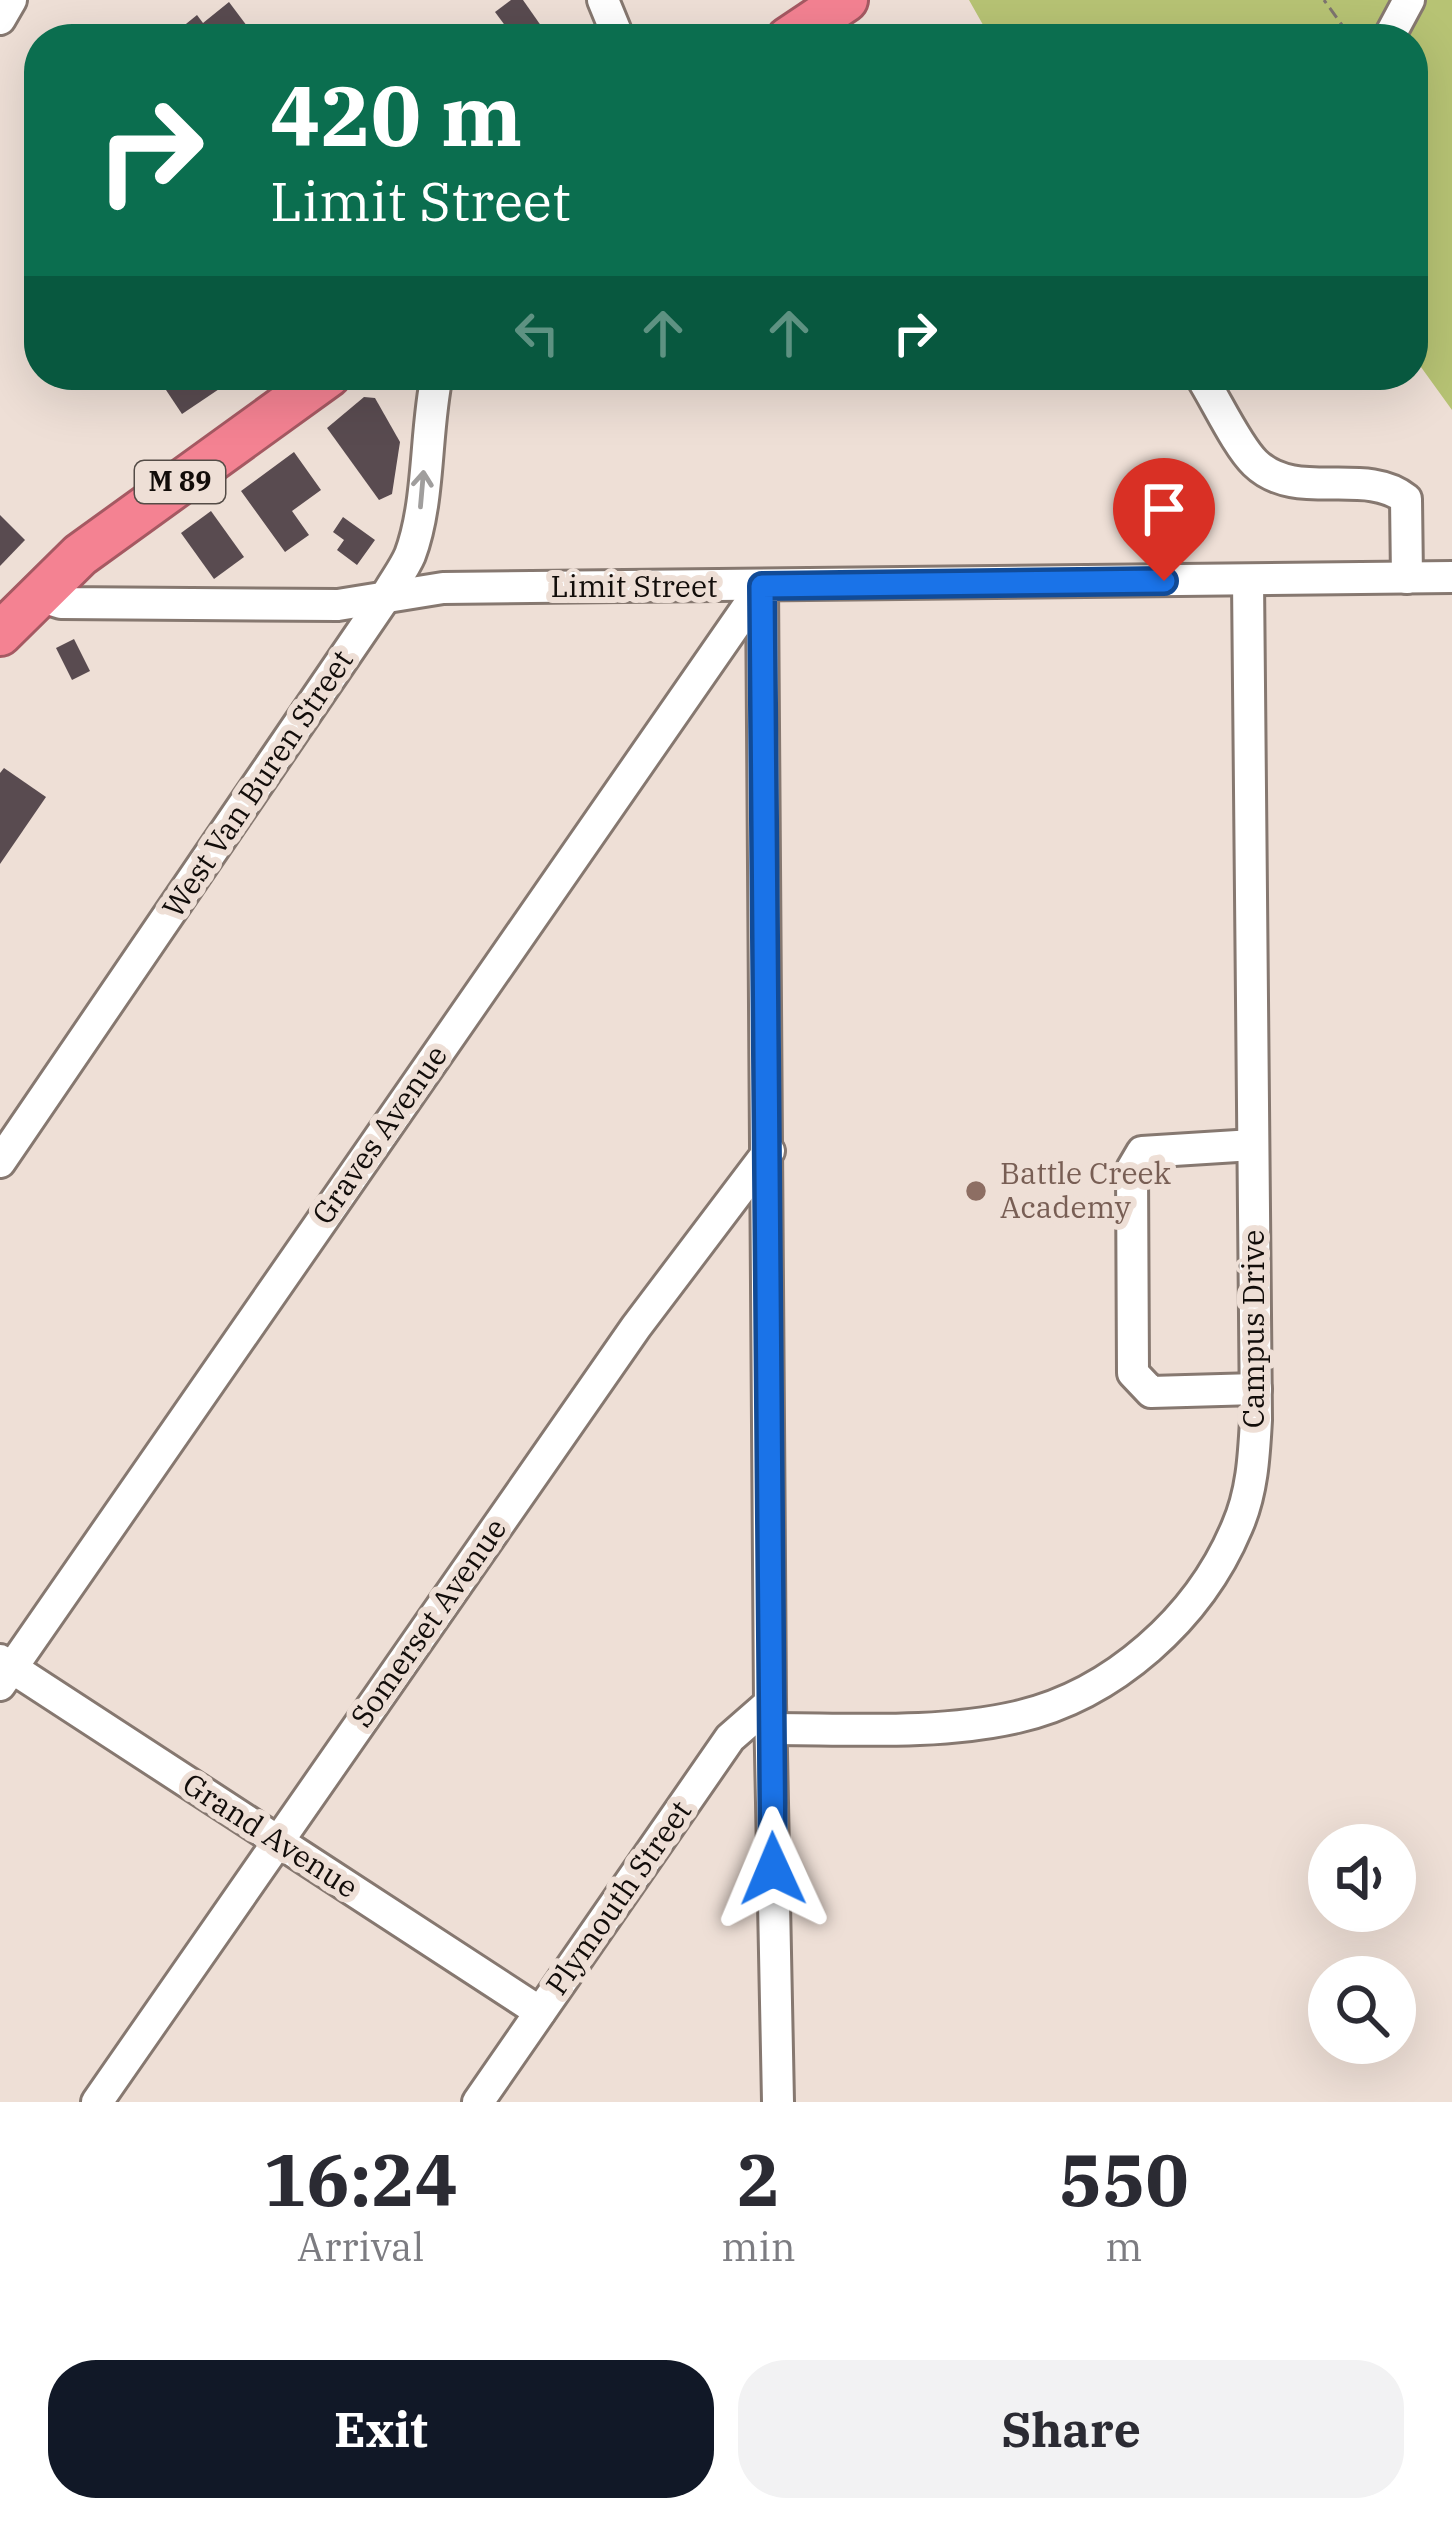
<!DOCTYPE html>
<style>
:root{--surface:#fff;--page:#f2f2f3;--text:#2b2b33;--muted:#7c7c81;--accent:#111827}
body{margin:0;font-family:"IBM Plex Serif",serif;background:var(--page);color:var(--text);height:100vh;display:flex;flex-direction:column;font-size:45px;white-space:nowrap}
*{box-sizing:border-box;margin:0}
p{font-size:39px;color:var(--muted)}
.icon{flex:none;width:66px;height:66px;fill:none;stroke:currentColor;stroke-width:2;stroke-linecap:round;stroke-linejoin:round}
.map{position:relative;height:2102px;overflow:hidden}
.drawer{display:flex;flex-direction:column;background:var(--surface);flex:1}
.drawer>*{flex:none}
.banner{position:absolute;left:24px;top:24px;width:1404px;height:366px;border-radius:48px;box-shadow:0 12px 48px #0002;background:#0b6e4f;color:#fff;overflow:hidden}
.fabs{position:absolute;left:1308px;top:1824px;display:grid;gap:24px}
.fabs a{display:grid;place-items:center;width:108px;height:108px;border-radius:50%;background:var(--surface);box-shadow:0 12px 48px #0002;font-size:60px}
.pin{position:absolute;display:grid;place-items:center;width:102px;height:102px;color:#fff;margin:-123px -51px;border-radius:50% 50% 50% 0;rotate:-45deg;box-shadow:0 0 12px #0007}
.pin .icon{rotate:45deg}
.me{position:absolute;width:132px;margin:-66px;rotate:359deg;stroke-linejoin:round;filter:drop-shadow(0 0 9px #0008)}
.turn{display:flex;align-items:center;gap:42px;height:252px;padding:0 48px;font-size:54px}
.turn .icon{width:156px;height:156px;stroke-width:2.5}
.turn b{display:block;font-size:84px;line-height:102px}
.lanes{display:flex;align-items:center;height:114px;padding:0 48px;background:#0003;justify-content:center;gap:60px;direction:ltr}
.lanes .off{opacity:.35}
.eta{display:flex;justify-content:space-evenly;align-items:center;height:204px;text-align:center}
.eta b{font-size:72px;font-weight:700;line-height:84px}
.primary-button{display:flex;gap:24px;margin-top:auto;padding:24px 48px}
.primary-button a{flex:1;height:138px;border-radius:48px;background:var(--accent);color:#fff;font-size:48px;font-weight:700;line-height:138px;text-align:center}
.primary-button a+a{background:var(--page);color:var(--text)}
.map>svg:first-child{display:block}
.green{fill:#b7c374}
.building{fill:#594b50}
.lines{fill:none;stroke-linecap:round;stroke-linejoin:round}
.minor-casing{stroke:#867870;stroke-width:36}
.highway-casing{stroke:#a55962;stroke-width:48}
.path{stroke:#7e746f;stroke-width:3;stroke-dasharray:12 6;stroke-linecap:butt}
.minor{stroke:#fff;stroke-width:30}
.highway{stroke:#f48292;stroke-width:42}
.oneway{stroke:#a09e9d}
.route-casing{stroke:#114b97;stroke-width:30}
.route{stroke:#1a73e8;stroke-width:21}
.education-dot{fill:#8d6e63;stroke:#eedfd6;stroke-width:4.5}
.labels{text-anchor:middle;stroke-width:12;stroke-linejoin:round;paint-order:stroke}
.shield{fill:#eedfd6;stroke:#544c47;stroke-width:3}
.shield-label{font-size:27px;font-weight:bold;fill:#120d0a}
.street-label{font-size:30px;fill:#120d0a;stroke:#eedfd6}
.education-label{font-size:30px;fill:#785e54;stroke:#eedfd6;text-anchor:start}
</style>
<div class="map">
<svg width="1452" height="2102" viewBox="0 0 1452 2102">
<rect width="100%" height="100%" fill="#eedfd6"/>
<polygon class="green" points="969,0 1452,0 1452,410 1413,356 1413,39 991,39"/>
<g class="building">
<polygon points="511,0 523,0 544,30 533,39 515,39 495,12"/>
<polygon points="229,2 250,30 239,39 228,39 219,27 204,39 190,39 181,28 197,15 203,23"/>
<polygon points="188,375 240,375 182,414 166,390"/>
<polygon points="364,397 375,398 400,442 392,494 379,500 327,428"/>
<polygon points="294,452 321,490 292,511 309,535 285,552 241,491"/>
<polygon points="211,511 244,557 214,579 181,533"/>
<polygon points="0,515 25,540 0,566"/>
<polygon points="343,517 375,540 357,565 337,550 344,540 333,532"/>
<polygon points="74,639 90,671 72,680 56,648"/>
<polygon points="4,768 46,797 0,864 0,773"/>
</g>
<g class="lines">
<g class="minor-casing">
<g id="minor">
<polyline points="603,0 619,39"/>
<polyline points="0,19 11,0"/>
<polyline points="1388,39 1409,0"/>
<path d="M1200,375c15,23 37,71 55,88 41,40 110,3 151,36l1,79"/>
<polyline points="762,586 770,1703 778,2102"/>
<polyline points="35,595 61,603 338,605 443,588 1452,577"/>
<polyline points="1253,1145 1142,1152 1132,1169 1133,1373 1151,1392 1256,1389"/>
<path d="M0,1162l386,-566c7,-13 18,-27 24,-41 20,-53 15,-124 27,-180"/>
<polyline points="0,1660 540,2012"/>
<polyline points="0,1685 762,586"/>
<path d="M771,1729c80,0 167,6 246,-12 96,-22 182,-99 220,-190 15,-34 17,-70 19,-107l-8,-840"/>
<polyline points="97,2102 636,1327 769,1151"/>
<polyline points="478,2102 730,1738 770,1703"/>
</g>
</g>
<g class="highway-casing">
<g id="highway">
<polyline points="788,39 846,0"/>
<polyline points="0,634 80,555 329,375"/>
</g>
</g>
<polyline class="path" points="1319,39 1342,25 1324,0"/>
<use href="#minor" class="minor"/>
<use href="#highway" class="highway"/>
</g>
<defs><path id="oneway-shaft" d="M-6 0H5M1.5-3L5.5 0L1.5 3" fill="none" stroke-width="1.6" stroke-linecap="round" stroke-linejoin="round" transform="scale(3)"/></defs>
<use class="oneway" href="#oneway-shaft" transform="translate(422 489) rotate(-85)"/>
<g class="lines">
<g class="route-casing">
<polyline id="route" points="773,1869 762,586 1164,581"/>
</g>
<use href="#route" class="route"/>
</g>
<circle class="education-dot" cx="976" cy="1191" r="12"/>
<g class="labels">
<rect class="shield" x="135" y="461" width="90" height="42" rx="9"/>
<g class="shield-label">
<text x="180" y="491">M 89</text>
</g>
<g class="street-label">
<text x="634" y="597">Limit Street</text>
<text transform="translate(258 784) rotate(-56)" y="10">West Van Buren Street</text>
<text transform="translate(380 1135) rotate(-55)" y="10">Graves Avenue</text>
<text transform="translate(1254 1329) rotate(-90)" y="10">Campus Drive</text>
<text transform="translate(429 1623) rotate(-55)" y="10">Somerset Avenue</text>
<text transform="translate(270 1836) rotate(33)" y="10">Grand Avenue</text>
<text transform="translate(619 1898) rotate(-55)" y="10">Plymouth Street</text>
</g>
<g class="education-label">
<text x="1000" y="1184">Battle Creek<tspan x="1000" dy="34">Academy</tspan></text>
</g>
</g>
</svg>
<div class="fabs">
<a><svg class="icon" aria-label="sound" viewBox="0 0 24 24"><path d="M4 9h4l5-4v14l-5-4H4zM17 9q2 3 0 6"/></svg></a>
<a><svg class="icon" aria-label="search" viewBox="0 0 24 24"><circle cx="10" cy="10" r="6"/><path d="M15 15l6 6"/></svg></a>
</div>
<div class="pin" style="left:1164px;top:581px;background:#d93025"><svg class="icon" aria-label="arrive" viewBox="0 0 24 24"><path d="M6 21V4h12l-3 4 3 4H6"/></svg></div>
<svg class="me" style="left:773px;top:1869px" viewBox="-20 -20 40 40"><path d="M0-17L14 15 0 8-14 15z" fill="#1a73e8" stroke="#fff" stroke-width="4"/></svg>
<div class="banner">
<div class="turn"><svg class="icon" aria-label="right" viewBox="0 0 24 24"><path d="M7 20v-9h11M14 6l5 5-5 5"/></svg><div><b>420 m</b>Limit Street</div></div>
<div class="lanes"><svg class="icon off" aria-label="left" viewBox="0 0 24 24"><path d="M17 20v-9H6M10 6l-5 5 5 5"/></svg><svg class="icon off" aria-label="ahead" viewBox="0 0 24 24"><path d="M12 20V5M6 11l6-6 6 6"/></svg><svg class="icon off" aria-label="ahead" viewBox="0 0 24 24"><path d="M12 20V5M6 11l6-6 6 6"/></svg><svg class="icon" aria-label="right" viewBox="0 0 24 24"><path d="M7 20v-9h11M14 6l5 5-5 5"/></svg></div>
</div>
</div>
<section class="drawer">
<div class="eta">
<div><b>16:24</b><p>Arrival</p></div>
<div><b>2</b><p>min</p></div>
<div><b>550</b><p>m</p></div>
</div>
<div class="primary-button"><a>Exit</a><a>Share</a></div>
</section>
